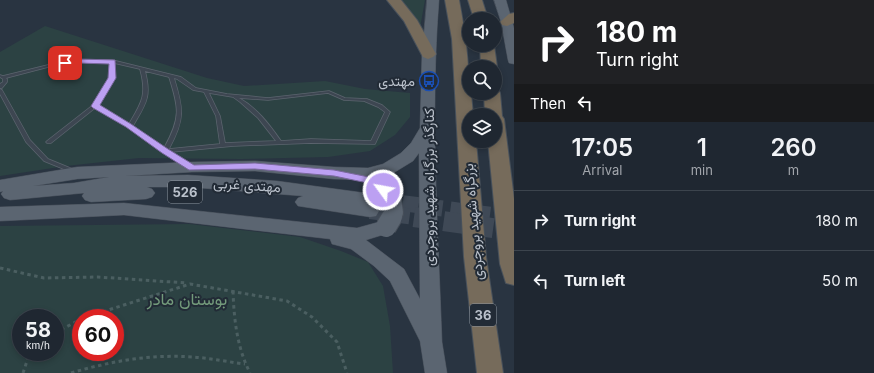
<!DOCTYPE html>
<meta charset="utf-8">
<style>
:root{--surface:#1f2731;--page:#272f39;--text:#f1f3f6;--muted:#a1a5ab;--line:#3c444d}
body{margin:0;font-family:Inter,Vazirmatn,sans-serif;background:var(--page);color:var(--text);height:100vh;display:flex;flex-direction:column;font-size:15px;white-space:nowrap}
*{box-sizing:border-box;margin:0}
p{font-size:13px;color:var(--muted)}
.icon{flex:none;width:22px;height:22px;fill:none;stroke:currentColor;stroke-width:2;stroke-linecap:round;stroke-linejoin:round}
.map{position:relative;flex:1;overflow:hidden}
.drawer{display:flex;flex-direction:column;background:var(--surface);width:360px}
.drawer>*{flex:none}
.guide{background:#202124;color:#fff;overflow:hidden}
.buttons{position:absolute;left:462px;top:12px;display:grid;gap:8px}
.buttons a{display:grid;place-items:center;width:40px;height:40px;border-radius:50%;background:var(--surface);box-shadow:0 2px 6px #0003,0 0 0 1px var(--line);font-size:20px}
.speed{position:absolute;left:12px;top:309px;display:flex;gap:8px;font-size:20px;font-weight:700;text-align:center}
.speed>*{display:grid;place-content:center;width:52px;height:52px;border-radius:50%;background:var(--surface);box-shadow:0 2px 6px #0003,0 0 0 1px var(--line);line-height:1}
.speed small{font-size:10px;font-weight:400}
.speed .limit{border:6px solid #d22;background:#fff;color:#111}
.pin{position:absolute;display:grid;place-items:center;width:34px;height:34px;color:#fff;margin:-17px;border-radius:8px;box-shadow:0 2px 6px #0006}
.me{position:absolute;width:44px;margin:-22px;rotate:302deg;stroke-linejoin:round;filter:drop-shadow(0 0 3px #0008)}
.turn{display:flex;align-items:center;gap:14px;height:84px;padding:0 16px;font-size:18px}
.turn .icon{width:52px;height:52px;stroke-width:2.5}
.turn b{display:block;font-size:28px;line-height:34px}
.then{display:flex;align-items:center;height:38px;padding:0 16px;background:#0003;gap:8px;font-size:15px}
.eta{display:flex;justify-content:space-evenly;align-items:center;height:68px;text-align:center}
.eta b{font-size:24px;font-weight:600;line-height:28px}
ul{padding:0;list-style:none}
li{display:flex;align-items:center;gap:12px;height:60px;padding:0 16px;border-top:1px solid var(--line)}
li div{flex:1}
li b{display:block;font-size:15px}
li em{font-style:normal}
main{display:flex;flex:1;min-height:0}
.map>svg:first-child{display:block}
.green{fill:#2c4243;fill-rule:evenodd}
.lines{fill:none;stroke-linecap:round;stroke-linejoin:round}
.primary-tunnel-far1{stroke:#3f4956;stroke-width:16;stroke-dasharray:16 8;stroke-linecap:butt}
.primary-tunnel{stroke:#3f4956;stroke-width:20;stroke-dasharray:20 10;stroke-linecap:butt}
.lane-casing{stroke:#5b646e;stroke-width:1.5}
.primary-casing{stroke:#474f5a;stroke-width:1}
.highway-casing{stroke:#48515b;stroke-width:2}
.path{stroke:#4b5f61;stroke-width:3;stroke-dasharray:3.5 3.5;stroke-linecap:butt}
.lane{fill:#3d4651;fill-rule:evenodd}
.primary{fill:#5b6571;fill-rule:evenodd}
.highway{fill:#766b5b;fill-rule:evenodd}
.primary-bridge-far1-casing{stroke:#474f5a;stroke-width:18;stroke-linecap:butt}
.primary-bridge-casing{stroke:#474f5a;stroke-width:22;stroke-linecap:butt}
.primary-bridge-far1{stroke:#5b6571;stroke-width:16}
.primary-bridge{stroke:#5b6571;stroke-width:20}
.route{fill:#bca0f2;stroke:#7a689d}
.labels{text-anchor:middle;stroke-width:4;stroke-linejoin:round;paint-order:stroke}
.shield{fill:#222b36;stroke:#8c949e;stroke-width:1}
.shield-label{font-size:13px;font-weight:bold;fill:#bac1cb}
.poi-label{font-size:14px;fill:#bac1cb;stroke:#222b36;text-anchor:end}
.street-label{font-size:14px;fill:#bac1cb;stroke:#222b36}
.near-park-label{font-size:17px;fill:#739a7b;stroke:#222b36}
</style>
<main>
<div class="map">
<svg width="514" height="373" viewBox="0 0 514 373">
<rect width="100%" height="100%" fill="#293441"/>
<g class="green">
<polygon points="400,0 425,0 420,28"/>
<polygon points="45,26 207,78 244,86 325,81 365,89 410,93 410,117 395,135 370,151 328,157 241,159 139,158 66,166 0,176 0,52"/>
<path d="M189,224l111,13 41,14 27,11 15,24 7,40 3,47h-393v-147zM21,318h34v34h-34zM81,318h34v34h-34z"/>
</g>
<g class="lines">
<g class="primary-tunnel-far1">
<polyline points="379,200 514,218"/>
<polyline points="370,211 421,218"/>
</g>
<g class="primary-tunnel">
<polyline points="414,217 514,231"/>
<polyline points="507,217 514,218"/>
</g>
<g class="lane-casing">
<g id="lane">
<path d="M78,60h34l69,17 15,11 31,6 41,4 61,-7 16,7 22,1 15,6 8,7 -15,32 -64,-1 -78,3 -62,6 21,13 1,1 -1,1 -2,1 -27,-16 -37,-26 -31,-18 -44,35h-4l-1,-1 1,-1 46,-36 17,-27v-16h-32l-26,4 -46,12 1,1v3l-5,6h-2v-4l3,-2v-3l-3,-2v-2l3,1 49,-12zM114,63l26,6c7,26 2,33 -11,55l-31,-18 16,-28zM145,71l24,6c10,31 12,41 -5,71l-31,-22c13,-23 19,-29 12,-55zM174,78l3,1 16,11 11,2 12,24 4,28 -51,5c16,-30 15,-39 5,-71zM209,93l24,4 7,5 18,16 18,23 -51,2 -5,-27zM328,93l16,7 20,1 14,6 7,5 -14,29 -60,-2 -30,2c-12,-17 -24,-33 -42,-43l29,2z"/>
<polygon points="0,89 2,90 30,140 48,159 75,170 76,171 75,172 71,172 44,161 26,142 0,94"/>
</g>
</g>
<g class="primary-casing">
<g id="primary">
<path d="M427,0h12c-9,114 -1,228 3,342l5,31h-22l-5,-32 -30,-60 -16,-15 -23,-17 -19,-5 -2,-5 -206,-24 -124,6v-14l124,-4 233,25 29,-8 6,2 3,5 -3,5 -26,8 38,29 16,30 -1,-146 -6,8 -18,11 -27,8 -34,-1 -79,-8 -63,1 -67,4 63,-1 89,6 103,14 3,4 -3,4 -9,2 5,1 3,5 -3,5 -6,1 -72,-11 -3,-4 3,-4 5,-2 -115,-9h-41l5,2 3,4 -3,4 -6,2 -55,3 -6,-2 -3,-4 2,-3 -74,7 -6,-2 -3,-4 2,-3 -3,1v-12l77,-13 115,-5 63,-1 79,6 34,1 15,-4 18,-11 10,-10 9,-15 2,-74zM109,177l-35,6 -41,3 44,-7z"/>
<polygon points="494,0 506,0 514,28 514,64 509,63 508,60 501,22"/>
</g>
</g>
<g class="highway-casing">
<g id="highway">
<polygon points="387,0 401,0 417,20 436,54 433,57 428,59 423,57 404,21"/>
<path d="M445,0h14c6,31 10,61 10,93h2l2,22h-4v26h7l10,116 17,116h-26l-13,-116 -12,-218z"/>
<polygon points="468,0 482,0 488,19 474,19"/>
<polygon points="514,13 514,23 507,26 502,25 500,22 509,14"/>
<polygon points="480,45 494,45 497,67 495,70 495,67 481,67"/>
<polygon points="495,89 498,89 500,93 502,116 504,119 514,199 514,285 506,283 500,264 488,141 495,141 495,115 485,115 484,93 495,93"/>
</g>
</g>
<g class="path">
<polyline points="0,268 44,278 98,277 187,283"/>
<path d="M233,291c1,29 4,56 17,82"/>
<polyline points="83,318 190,284 287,301 312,317 337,342 347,373"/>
<polyline points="55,333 81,319"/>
<polyline points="23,373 30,352"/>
<path d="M71,373c40,-12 80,-19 122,-16 17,1 35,5 52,7"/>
</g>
<use href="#lane" class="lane"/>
<use href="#primary" class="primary"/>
<use href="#highway" class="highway"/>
<g class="primary-bridge-far1-casing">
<polyline id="primary-bridge-far1" points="383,190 393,199 395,213 392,218"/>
</g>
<g class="primary-bridge-casing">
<polyline id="primary-bridge" points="386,227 392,217"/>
</g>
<use href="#primary-bridge-far1" class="primary-bridge-far1"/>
<use href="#primary-bridge" class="primary-bridge"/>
</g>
<polygon class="route" points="78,59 115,60 116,78 100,105 131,124 168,149 194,165 255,163 334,170 369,177 388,190 383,194 363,182 334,176 255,169 189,170 162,153 126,127 93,108 91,106 108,78 109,64 78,63 65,65 61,63 65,61"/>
<defs>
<g id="bus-ring" transform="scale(1)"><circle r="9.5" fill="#222b36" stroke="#1a4fb4" stroke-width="1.5"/><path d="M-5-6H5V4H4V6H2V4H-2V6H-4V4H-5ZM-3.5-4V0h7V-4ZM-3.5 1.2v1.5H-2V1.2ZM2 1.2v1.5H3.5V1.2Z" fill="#1a4fb4"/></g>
</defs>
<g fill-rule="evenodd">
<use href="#bus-ring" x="429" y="81"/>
</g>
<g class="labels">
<g class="shield">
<rect x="168" y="181" width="34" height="22" rx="3"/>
<rect x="470" y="304" width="26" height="22" rx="3"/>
</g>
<g class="shield-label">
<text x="185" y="197">526</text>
<text x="483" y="320">36</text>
</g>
<g class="poi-label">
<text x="415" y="86">مهتدی</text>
</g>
<g class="street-label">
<text transform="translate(247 185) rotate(4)" y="5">مهتدی غربی</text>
<text transform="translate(429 187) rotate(-90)" y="5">کنارگذر بزرگراه شهید بروجردی</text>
<text transform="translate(473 222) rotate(-95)" y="5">بزرگراه شهید بروجردی</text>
</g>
<g class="near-park-label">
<text x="187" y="305">بوستان مادر</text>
</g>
</g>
</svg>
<div class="buttons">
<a><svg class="icon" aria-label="sound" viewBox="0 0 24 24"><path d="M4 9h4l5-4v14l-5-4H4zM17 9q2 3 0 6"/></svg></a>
<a><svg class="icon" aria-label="search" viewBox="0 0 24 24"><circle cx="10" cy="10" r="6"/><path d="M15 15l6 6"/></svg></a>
<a><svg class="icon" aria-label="layers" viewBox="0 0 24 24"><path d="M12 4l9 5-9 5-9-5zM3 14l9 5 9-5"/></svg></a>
</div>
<div class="speed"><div>58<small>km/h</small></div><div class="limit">60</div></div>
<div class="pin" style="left:65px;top:63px;background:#d93025"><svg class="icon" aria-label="arrive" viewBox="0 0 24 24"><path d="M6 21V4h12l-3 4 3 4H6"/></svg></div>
<svg class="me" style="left:383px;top:190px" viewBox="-20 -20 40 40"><circle r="17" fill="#bca0f2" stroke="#fff" stroke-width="3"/><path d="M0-11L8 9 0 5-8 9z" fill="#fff"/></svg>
</div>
<section class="drawer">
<div class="guide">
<div class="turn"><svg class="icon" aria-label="right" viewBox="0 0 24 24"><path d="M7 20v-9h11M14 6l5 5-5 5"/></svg><div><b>180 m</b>Turn right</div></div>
<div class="then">Then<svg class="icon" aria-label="left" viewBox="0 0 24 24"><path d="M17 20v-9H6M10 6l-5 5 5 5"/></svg></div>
</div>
<div class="eta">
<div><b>17:05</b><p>Arrival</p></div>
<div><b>1</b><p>min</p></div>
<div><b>260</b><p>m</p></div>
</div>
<ul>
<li><svg class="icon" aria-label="right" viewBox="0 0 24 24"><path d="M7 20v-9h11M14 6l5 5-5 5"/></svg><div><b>Turn right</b></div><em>180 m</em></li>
<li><svg class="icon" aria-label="left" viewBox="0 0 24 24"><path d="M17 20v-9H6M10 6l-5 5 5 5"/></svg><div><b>Turn left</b></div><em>50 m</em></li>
</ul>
</section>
</main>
